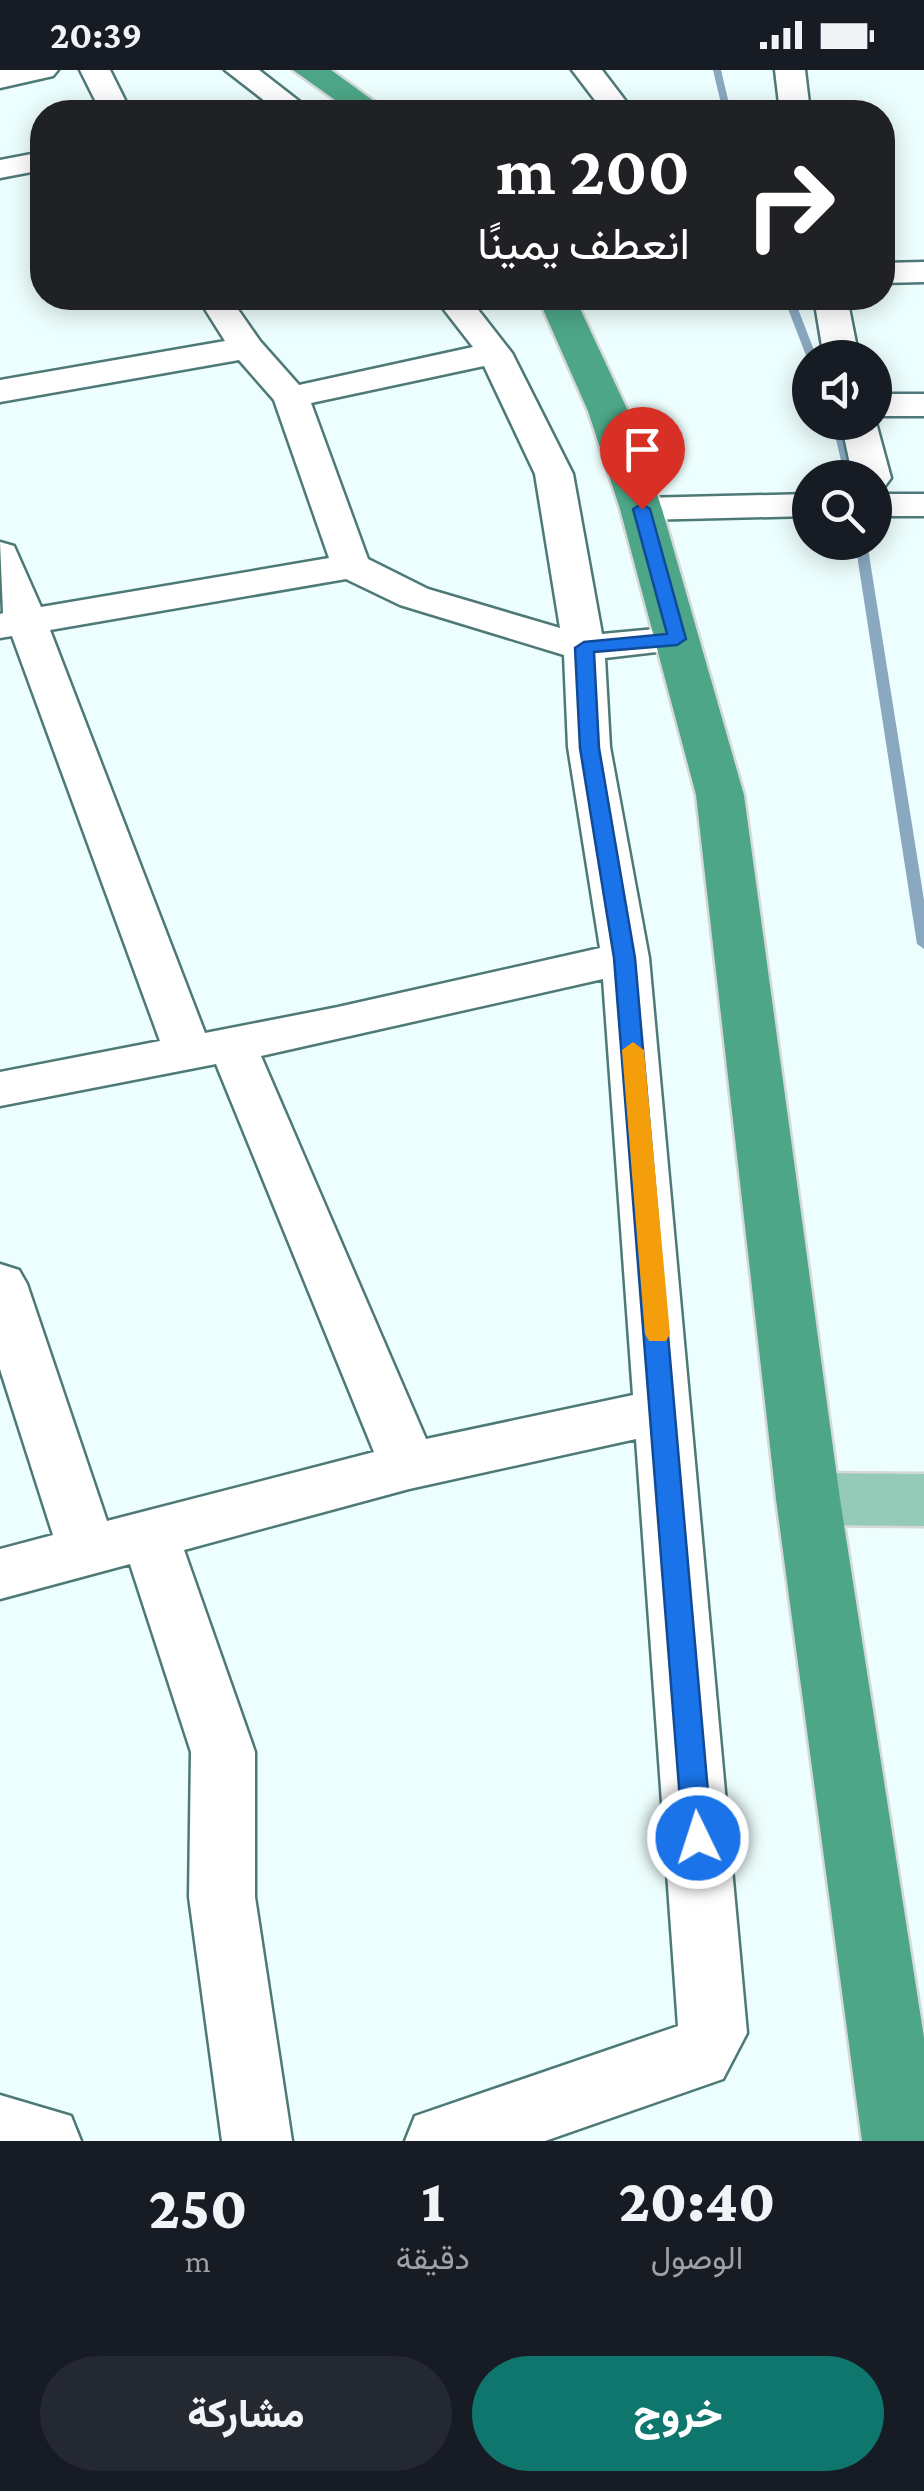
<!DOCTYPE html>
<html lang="ar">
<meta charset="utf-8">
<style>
:root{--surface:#171b24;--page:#242831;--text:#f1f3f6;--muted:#9ea1a6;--accent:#0f766e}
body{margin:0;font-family:"Crimson Pro",Vazirmatn,serif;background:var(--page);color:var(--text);direction:rtl;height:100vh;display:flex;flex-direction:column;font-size:38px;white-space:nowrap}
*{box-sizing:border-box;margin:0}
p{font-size:32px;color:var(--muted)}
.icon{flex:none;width:55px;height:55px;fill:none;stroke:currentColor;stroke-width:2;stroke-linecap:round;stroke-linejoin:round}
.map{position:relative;height:2071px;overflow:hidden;direction:ltr}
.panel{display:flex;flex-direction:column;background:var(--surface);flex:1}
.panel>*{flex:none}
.banner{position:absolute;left:30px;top:30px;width:865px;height:210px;border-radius:40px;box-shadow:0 5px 25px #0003;direction:rtl;background:#202124;color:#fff;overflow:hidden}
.controls{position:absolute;left:792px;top:270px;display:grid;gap:20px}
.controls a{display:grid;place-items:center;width:100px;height:100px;border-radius:50%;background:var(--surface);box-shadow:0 5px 25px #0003;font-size:50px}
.pin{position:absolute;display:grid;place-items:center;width:85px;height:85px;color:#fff;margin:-102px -42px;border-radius:50% 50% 50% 0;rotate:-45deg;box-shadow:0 0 10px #0007}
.pin .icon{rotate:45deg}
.me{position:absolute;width:110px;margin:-55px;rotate:356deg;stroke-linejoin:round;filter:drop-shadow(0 0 8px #0008)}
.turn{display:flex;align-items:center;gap:35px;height:210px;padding:0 40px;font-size:45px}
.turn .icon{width:130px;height:130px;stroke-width:2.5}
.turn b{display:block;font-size:70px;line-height:85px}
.eta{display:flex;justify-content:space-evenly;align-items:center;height:170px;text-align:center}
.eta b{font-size:60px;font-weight:800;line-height:70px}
.primary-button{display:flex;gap:20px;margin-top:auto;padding:20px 40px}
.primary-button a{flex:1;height:115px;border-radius:60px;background:var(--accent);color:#fff;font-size:40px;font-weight:800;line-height:115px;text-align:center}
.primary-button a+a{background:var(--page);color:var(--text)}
.status{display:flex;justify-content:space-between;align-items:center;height:70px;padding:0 50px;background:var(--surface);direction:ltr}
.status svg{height:28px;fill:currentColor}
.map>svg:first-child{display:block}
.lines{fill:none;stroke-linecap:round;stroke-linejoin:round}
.stream{fill:#8aa9c1;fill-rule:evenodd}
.street-casing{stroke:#4d7977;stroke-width:5}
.primary-casing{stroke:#d5d8d8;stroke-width:5}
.highway-casing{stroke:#d5d8d8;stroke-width:5}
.street{fill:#fff;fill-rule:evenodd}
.primary{fill:#94cab7;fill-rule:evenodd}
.highway{fill:#4da687;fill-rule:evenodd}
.route{fill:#1a73e8;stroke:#114b97;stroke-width:2.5}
.slow{fill:#f59e0b}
</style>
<div class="status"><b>20:39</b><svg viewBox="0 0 49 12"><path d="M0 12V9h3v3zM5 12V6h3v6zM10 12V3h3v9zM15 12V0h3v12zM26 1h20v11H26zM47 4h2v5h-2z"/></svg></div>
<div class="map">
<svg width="924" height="2071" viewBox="0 0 924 2071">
<rect width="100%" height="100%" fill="#ecfefd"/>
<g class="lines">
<g class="stream">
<polygon points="713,0 721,0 731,42 723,42"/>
<polygon points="786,229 795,231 817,288 810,288 810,291 807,288 785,231"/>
<polygon points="832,352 843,352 856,408 845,408"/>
<polygon points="855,472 867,472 924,830 924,879 917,874"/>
</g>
<g class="street-casing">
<g id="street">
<polygon points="0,0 58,0 53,6 0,18"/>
<polygon points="80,0 110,0 131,42 101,42"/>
<polygon points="225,0 259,0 313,42 279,42"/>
<polygon points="572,0 602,0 634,42 604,42"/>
<polygon points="775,0 805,0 810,42 780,42"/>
<polygon points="42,82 42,100 0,108 0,90"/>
<polygon points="924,192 924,212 882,213 882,193"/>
<path d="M198,228h32l30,43 39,44 174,-38 -38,-49h34l43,55 61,121 29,160 75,-7 14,3 6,9 -6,9 -86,10 5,89 39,211 98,1075 -24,46 -178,62h-140l10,-25 263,-90 -42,-587 -227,50 -225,61 71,202v145l37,244h-70l-33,-244 2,-145 -61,-188 -130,35v-50l53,-14 -53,-166v-105l19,6 8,14 80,237 267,-69 -158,-388 -216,42v-34l160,-31 -148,-405 -12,2v-24l3,-1 -3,-71 14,4 27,61 288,-49 -55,-158 -35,-40 -239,42v-22l225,-39zM484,296l51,108 25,154 -132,-39 -60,-30 -57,-156zM346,509l54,26 164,50 4,92 32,201 -262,59 -133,26 -155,-403zM603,909l30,416 -207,44 -165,-383z"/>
<polygon points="814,228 847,228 859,288 824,288"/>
<rect x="875" y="324" width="49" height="22"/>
<polygon points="875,349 891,408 885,416 875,418 875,408 853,408 841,352 875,352"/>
<polygon points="810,424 810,446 641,450 628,447 622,439 628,431 641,428"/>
<rect x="875" y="424" width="49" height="22"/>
<polygon points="0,2025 71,2046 81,2071 0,2071"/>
</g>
</g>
<g class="primary-casing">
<polygon id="primary" points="808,1403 924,1404 924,1456 808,1455 785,1447 776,1429 785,1411"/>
</g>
<g class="highway-casing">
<g id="highway">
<polygon points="293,0 331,0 389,42 352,42"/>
<polygon points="538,228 575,228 628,341 662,439 744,725 840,1429 924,1968 924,2071 862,2071 776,1429 696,725 620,439 588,341"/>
</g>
</g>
<use href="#street" class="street"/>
<use href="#primary" class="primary"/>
<use href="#highway" class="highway"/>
</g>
<polygon class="route" points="642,434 650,439 686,569 677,575 594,582 599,678 635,888 712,1768 708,1778 698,1782 687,1778 683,1768 614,888 580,678 575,578 584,572 667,564 633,439"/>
<polygon class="slow" points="633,972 644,980 670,1264 666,1271 649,1271 645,1264 622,980"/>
</svg>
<div class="controls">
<a><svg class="icon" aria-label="sound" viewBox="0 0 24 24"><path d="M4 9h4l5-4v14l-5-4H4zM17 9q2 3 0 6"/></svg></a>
<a><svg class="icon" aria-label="search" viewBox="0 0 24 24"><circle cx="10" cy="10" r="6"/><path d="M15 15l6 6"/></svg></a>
</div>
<div class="pin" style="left:642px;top:439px;background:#d93025"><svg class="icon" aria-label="arrive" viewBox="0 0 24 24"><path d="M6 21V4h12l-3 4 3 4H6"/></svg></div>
<svg class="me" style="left:698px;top:1768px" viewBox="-20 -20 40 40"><circle r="17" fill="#1a73e8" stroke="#fff" stroke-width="3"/><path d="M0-11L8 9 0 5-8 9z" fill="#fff"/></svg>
<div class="banner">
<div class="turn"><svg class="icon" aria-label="right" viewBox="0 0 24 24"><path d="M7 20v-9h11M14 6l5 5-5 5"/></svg><div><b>200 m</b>انعطف يمينًا</div></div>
</div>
</div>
<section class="panel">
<div class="eta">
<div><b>20:40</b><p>الوصول</p></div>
<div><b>1</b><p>دقيقة</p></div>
<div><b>250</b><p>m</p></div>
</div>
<div class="primary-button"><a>خروج</a><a>مشاركة</a></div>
</section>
